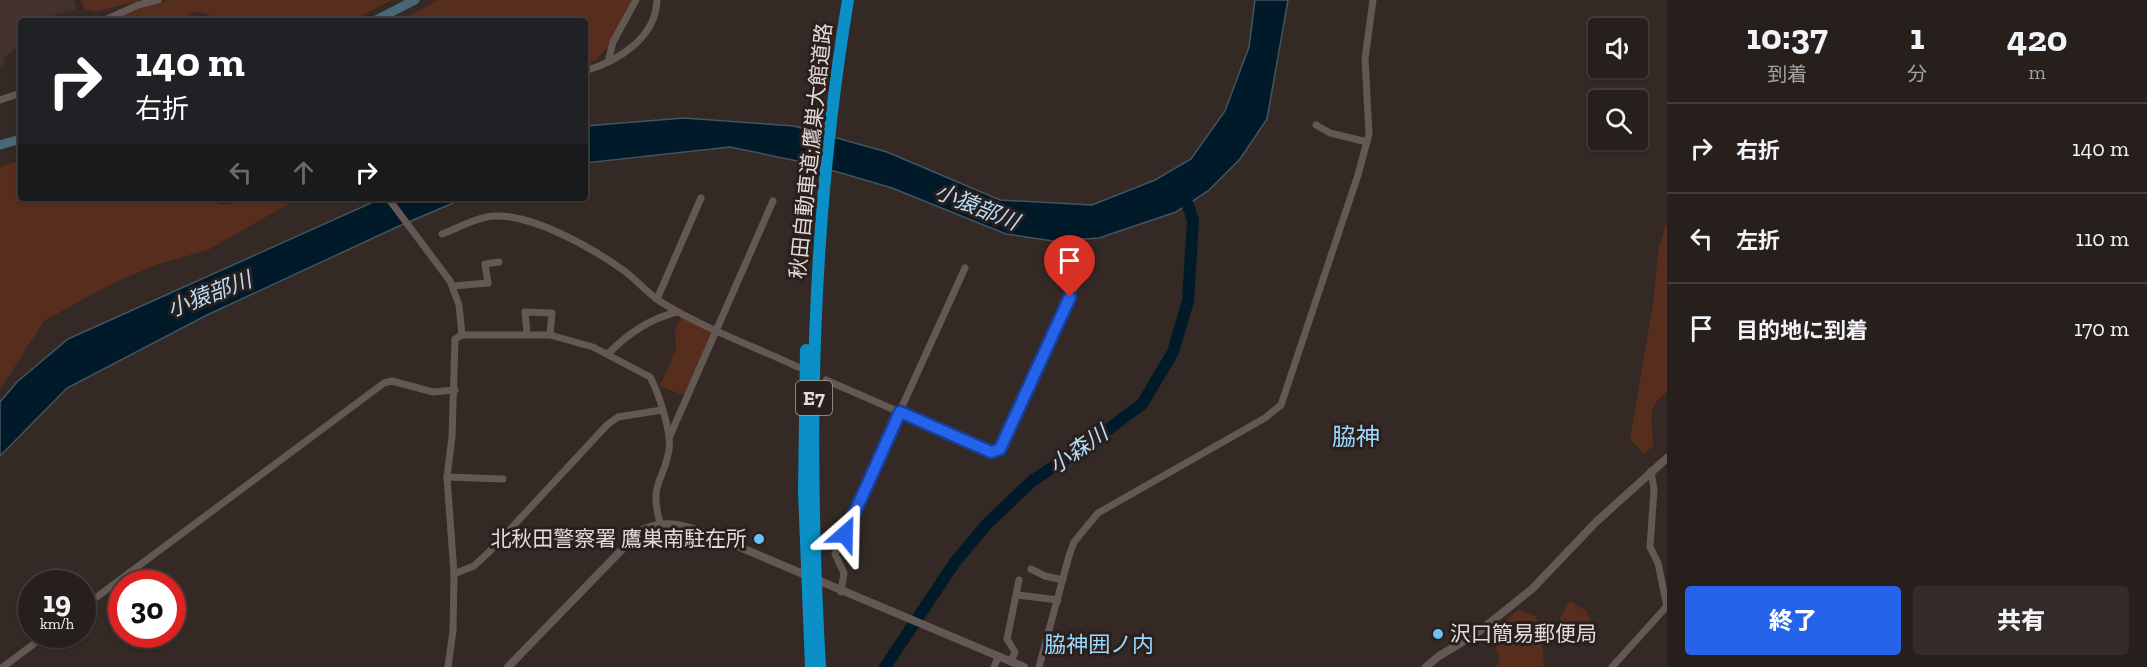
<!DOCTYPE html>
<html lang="ja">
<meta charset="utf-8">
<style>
:root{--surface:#271f1c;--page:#332c29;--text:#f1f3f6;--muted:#a4a2a3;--line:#433d3b;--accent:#2563eb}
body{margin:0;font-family:"Zilla Slab","Noto Sans JP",serif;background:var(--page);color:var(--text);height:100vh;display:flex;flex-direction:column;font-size:22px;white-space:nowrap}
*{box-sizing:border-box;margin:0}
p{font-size:20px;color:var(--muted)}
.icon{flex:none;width:33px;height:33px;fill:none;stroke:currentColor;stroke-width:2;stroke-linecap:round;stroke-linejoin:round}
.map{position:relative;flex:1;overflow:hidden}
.sheet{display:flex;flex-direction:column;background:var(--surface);width:480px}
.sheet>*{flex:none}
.hud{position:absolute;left:18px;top:18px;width:570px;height:183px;border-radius:6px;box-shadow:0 2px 4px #0004,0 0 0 2px var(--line);background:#202124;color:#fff;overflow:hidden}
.tools{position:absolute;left:1588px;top:18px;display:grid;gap:12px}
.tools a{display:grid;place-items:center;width:60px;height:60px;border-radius:6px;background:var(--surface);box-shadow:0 2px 4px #0004,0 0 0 2px var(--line);font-size:30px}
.speed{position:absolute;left:18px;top:570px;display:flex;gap:12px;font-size:30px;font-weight:700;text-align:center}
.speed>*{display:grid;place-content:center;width:78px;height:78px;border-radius:50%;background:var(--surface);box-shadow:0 2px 4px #0004,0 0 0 2px var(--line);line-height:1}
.speed small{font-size:15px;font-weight:400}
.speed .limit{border:9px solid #d22;background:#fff;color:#111}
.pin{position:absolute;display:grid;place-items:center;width:51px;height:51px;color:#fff;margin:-62px -26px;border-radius:50% 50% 50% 0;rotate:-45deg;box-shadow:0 0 6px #0007}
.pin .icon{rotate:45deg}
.me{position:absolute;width:66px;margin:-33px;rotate:25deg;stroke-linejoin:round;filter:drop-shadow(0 0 4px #0008)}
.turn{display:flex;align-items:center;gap:21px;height:126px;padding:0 18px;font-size:27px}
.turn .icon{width:78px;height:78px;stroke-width:2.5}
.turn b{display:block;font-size:42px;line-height:51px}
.lanes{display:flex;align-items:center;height:57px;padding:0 18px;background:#0003;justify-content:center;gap:30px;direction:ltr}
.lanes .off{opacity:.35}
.eta{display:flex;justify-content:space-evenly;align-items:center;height:102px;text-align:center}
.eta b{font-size:36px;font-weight:800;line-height:42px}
.primary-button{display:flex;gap:12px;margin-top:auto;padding:12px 18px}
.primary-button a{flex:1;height:69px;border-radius:6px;background:var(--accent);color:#fff;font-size:24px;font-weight:800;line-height:69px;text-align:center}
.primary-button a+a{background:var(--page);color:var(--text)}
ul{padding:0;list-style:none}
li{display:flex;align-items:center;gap:18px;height:90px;padding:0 18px;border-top:2px solid var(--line)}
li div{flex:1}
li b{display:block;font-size:22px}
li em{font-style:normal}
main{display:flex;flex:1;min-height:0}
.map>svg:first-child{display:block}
.built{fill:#43322c}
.green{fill:#572d1d}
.water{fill:#001a29;stroke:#44545e;stroke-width:1.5}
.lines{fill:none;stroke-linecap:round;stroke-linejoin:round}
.river{stroke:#001a29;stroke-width:12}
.minor{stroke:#645854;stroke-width:7}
.tertiary{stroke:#645854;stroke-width:8}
.secondary{stroke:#496876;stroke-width:9}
.motorway{stroke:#0b8fc7;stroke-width:12}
.route-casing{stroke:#184099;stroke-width:15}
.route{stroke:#2563eb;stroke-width:10}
.poi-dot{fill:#6dc2f3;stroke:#2a1f1c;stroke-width:2}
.labels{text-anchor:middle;stroke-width:6;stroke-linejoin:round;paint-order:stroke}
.shield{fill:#2a1f1c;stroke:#aaa2a0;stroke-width:1.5}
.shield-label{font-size:20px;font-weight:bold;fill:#e1dad8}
.street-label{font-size:21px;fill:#e1dad8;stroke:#2a1f1c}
.poi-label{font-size:21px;fill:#e1dad8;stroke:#2a1f1c;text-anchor:end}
.water-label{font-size:22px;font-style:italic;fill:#b2dffc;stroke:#2a1f1c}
.neighbourhood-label{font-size:22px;fill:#9dd9fe;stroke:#2a1f1c}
.quarter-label{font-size:24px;fill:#9dd9fe;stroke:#2a1f1c}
</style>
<main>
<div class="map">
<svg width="1667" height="667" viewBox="0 0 1667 667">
<rect width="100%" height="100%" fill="#342925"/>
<polygon class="built" points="0,0 74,0 77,9 54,15 46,21 21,21 21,43 3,59 4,64 0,67"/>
<g class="green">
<polygon points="81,0 142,0 95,12 84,9"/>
<polygon points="169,0 392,0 352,21 220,21 204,13 194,12 183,21 119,21 120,17 131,10"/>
<path d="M438,0h196c-14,24 -23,54 -49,66v-45h-185z"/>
<polygon points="21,160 21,198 211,198 212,202 224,205 258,198 299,198 208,250 159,264 113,283 44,321 0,390 0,167"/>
<path d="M1667,220v172c-22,15 -14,31 -14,54l-9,8 -14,-15 23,-135 5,-52z"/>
<polygon points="681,317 715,332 685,396 660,386 676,349 675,331"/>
<polygon points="1570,601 1587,611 1592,627 1582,643 1566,641 1560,617"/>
<polygon points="1519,610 1536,616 1544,657 1543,667 1496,667 1500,660 1495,644 1488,642 1489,632"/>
</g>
<g class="water">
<polygon points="1255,0 1288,0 1267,119 1240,159 1208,191 1176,212 1099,238 1053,241 1006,234 892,188 807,163 730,147 585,163 585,126 684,118 794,126 887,152 1000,200 1092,205 1155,180 1191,159 1225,111 1249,47"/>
<polygon points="382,198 465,198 397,227 207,315 67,388 0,456 0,402 17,382 68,339"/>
</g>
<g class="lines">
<polyline class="river" points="885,667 955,562 987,524 1032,481 1098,437 1142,404 1173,352 1188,301 1193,220 1186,200"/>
<g class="minor">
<polyline points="103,21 138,5 158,0"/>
<polyline points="608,62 613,42 636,0"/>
<path d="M585,71c33,-10 71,-33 72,-71"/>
<polyline points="0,100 21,93"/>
<polyline points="1316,125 1330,133 1367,142"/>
<polyline points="388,198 450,281 459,305 462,335"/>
<path d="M442,234c16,-6 35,-17 52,-18 39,-2 98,32 129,54 14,10 24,23 38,32 40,25 94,45 137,65"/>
<polyline points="453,286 488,283 485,264 499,262"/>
<polyline points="657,299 701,198"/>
<polyline points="527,333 525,312 552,313 550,335"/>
<path d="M608,354c20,-21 41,-35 69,-42"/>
<polyline points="826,380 991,452 1000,449 1080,276"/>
<polyline points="669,438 773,201"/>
<polyline points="1651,471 1654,489 1650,547 1658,563 1667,607"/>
<polyline points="447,477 503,479"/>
<polyline points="1031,569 1045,576 1063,580"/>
<polyline points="454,574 474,566 489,552 607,425 618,417 662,410"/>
<polyline points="841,592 844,573 835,554 965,268"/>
<polyline points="1018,595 1058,600"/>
<polyline points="82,608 384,383 392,381 433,392 455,390"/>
<polyline points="1011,662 1015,652 1007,639 1019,580"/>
<polyline points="3,667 47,634"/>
<path d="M448,667l5,-36 1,-57 -7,-97 5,-40 3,-98 7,-4h88l43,12 57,30c8,14 22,56 19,73 -6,34 -20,32 -9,73"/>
<polyline points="994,667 998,657"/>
<polyline points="1039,667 1069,556 1074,542 1098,513 1265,418 1281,405 1358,175 1369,134 1365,59 1373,0"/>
<polyline points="1612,667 1667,606"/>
</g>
<g class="tertiary">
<path d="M508,667l131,-135c27,-16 52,-4 79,6l306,129"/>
<polyline points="1426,667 1439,656 1477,633 1532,589 1596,522 1667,458"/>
</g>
<g class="secondary">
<polyline points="374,21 415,0"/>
<polyline points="0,145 21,139"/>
</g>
<g class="motorway">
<polyline points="806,350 804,491 811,667"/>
<path d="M820,667c-13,-225 -9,-445 28,-667"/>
</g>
</g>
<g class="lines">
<g class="route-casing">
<polyline id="route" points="845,534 900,412 991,452 1000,449 1070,297"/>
</g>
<use href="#route" class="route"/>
</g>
<g class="poi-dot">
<circle cx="759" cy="539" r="6"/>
<circle cx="1438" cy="634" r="6"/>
</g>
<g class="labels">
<rect class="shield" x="796" y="381" width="36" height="34" rx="4.5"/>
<g class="shield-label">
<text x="814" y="405">E7</text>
</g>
<g class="street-label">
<text transform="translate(811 151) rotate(-84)" y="7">秋田自動車道;鷹巣大館道路</text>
</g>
<g class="poi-label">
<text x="747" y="546">北秋田警察署 鷹巣南駐在所</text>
<text x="1450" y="641" text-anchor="start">沢口簡易郵便局</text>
</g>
<g class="water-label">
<text transform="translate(977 206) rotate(22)" y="8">小猿部川</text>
<text transform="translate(209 294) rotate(-21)" y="8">小猿部川</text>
<text transform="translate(1078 449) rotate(-35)" y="8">小森川</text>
</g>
<g class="neighbourhood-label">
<text x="1099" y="652">脇神囲ノ内</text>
</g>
<g class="quarter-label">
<text x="1356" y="445">脇神</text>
</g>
</g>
</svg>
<div class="tools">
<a><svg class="icon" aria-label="sound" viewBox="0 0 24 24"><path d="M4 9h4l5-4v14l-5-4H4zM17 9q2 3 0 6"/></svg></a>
<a><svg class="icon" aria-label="search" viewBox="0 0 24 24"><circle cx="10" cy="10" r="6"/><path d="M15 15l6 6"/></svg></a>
</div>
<div class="speed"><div>19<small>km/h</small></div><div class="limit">30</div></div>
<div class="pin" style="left:1070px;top:297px;background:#d93025"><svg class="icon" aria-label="arrive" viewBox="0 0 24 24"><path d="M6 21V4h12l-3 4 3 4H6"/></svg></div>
<svg class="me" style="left:845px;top:534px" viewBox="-20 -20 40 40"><path d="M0-17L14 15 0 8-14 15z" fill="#2563eb" stroke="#fff" stroke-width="4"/></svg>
<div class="hud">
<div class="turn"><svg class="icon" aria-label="right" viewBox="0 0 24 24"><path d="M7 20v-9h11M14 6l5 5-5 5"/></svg><div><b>140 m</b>右折</div></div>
<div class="lanes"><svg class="icon off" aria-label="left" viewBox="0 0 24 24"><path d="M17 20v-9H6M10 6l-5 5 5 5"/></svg><svg class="icon off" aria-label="ahead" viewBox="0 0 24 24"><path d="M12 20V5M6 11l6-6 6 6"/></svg><svg class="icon" aria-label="right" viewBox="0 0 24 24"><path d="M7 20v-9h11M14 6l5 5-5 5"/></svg></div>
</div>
</div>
<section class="sheet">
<div class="eta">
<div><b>10:37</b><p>到着</p></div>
<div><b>1</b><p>分</p></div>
<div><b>420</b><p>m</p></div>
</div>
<ul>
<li><svg class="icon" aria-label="right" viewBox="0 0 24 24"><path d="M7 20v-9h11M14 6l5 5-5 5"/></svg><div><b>右折</b></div><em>140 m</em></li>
<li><svg class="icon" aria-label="left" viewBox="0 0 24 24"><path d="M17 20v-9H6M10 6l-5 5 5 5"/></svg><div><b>左折</b></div><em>110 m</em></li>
<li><svg class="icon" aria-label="arrive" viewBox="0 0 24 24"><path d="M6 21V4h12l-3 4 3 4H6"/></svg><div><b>目的地に到着</b></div><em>170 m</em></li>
</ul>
<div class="primary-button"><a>終了</a><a>共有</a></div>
</section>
</main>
